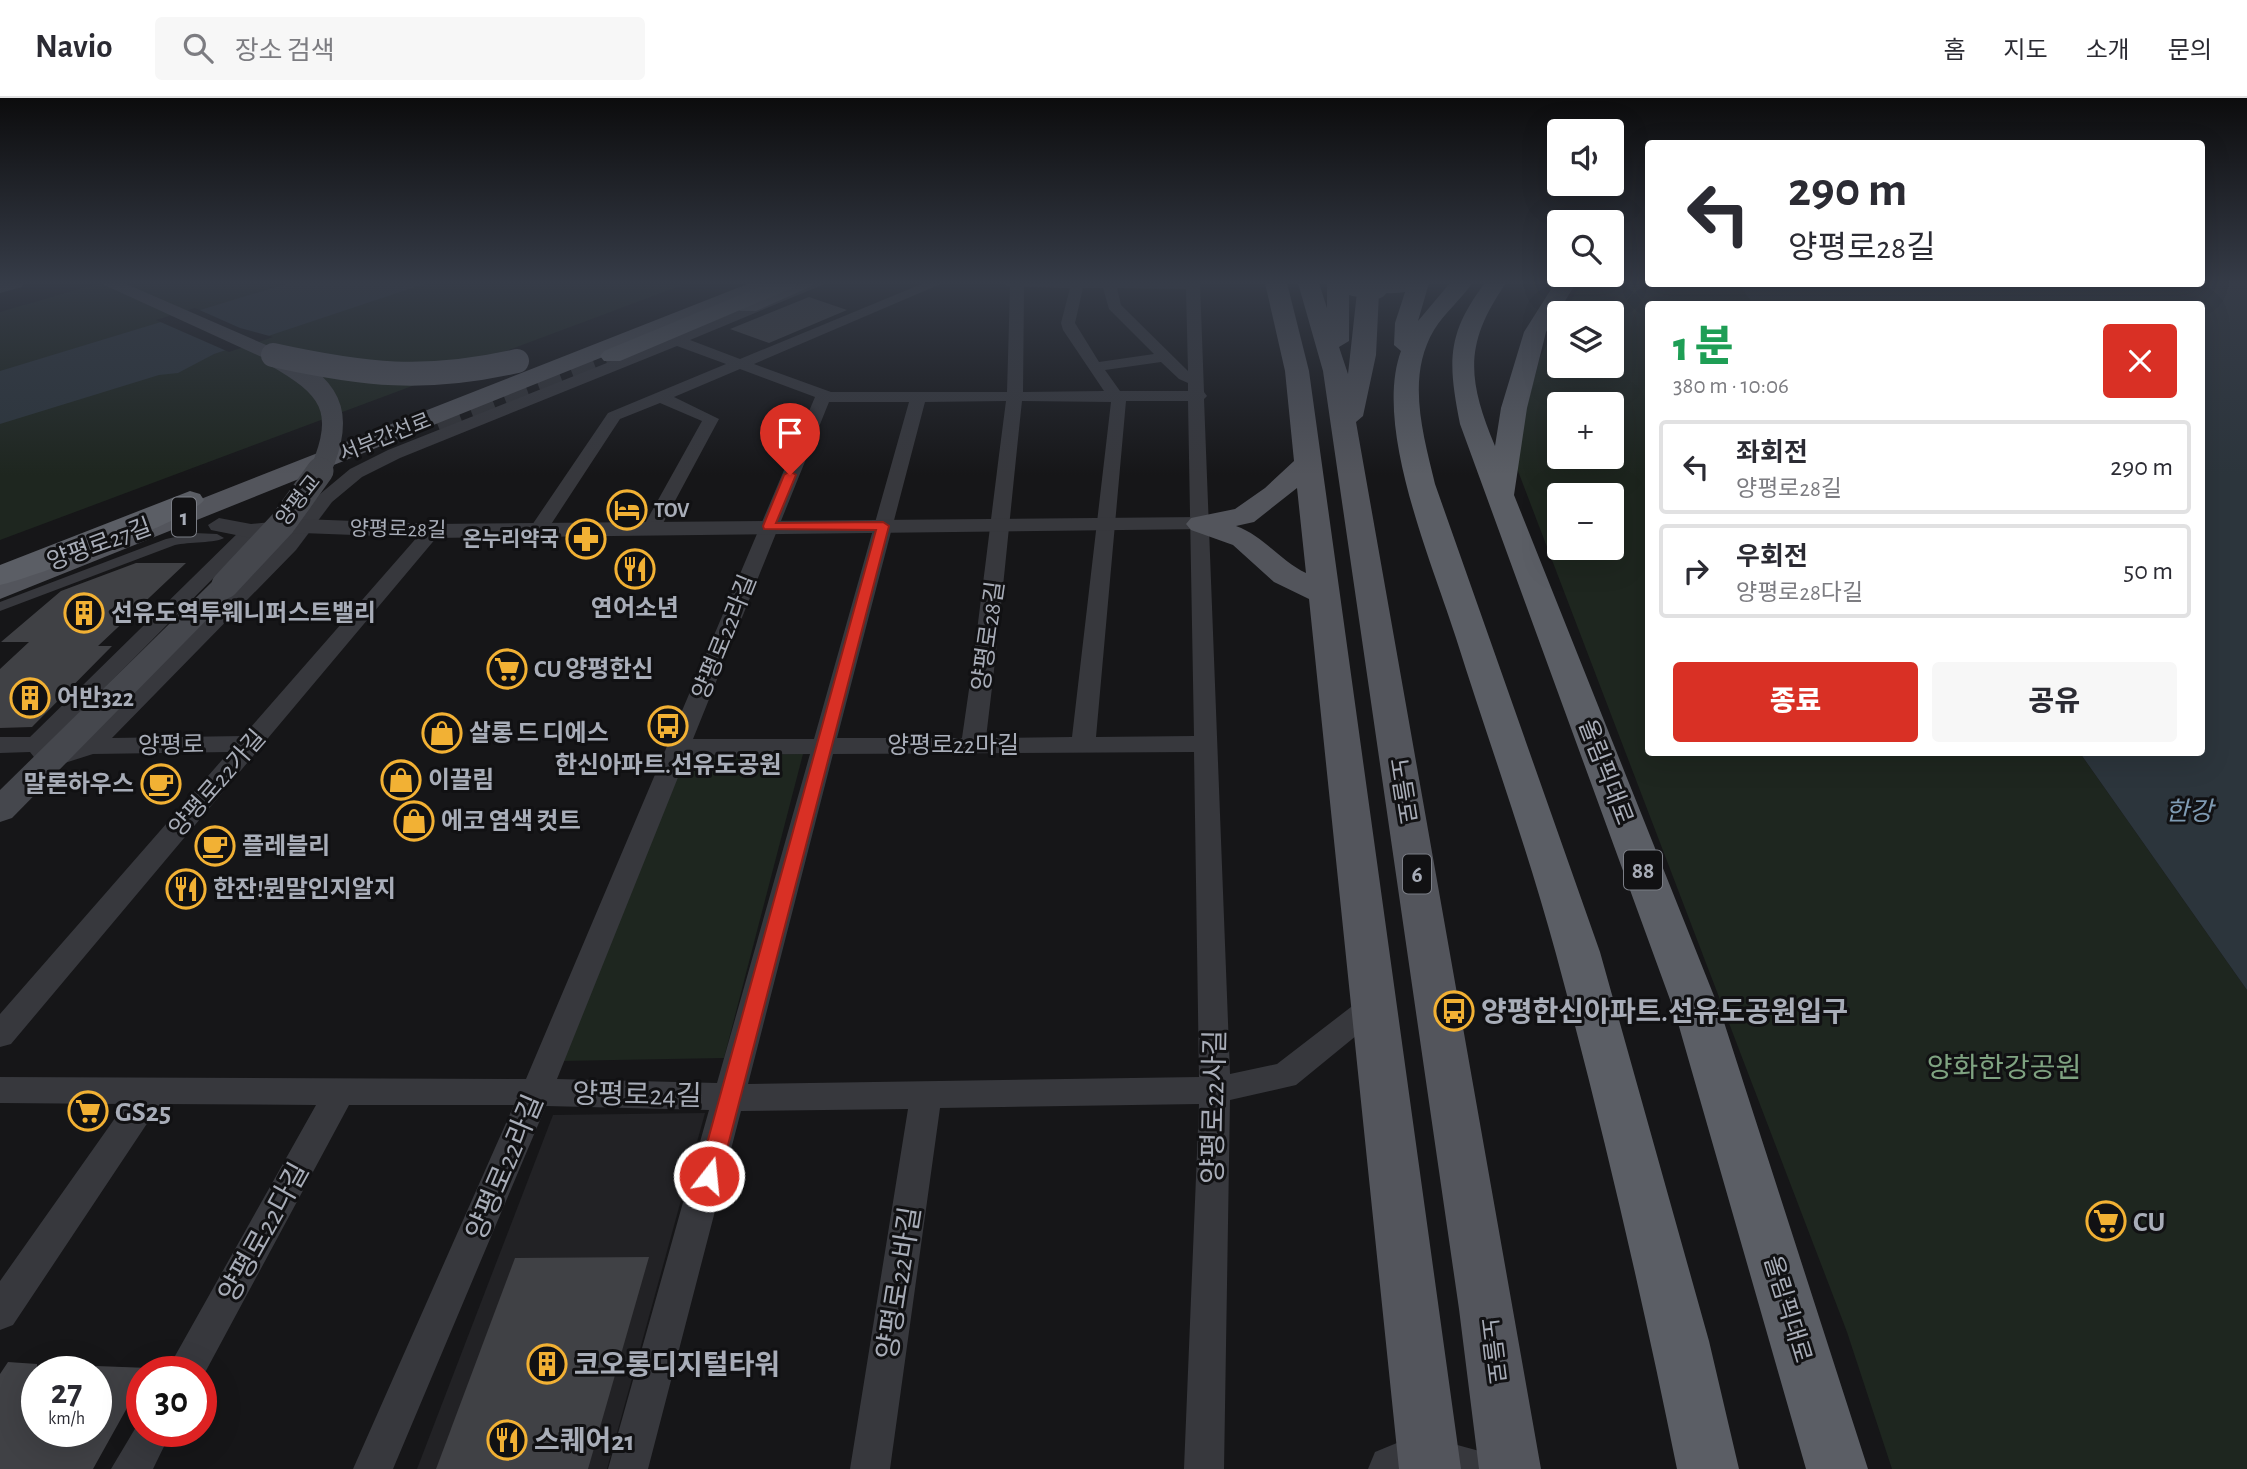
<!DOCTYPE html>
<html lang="ko">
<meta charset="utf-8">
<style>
:root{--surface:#fff;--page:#f7f7f7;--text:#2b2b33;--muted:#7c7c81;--line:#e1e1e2;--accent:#d93025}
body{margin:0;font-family:"Alegreya Sans","Noto Sans KR",sans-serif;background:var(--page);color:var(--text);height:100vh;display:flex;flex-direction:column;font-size:26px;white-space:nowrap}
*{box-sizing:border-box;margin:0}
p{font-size:23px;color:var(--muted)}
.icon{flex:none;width:38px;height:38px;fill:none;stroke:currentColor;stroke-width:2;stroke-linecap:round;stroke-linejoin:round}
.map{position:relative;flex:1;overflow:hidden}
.side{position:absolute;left:1645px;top:203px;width:560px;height:455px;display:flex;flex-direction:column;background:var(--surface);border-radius:7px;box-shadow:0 7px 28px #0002}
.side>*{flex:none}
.banner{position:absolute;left:1645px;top:42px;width:560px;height:147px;border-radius:7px;box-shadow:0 7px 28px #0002;background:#fff;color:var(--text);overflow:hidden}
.buttons{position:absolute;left:1547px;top:21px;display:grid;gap:14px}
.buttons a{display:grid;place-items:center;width:77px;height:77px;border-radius:7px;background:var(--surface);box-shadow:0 7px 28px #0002;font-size:35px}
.speed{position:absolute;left:21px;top:1258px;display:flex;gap:14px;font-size:35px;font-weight:700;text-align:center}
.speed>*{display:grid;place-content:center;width:91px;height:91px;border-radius:50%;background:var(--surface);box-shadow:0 7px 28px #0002;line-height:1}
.speed small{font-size:18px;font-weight:400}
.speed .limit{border:10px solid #d22;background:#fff;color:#111}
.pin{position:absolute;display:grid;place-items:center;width:60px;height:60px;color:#fff;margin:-72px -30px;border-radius:50% 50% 50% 0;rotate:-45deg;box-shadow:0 0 7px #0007}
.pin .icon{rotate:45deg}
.me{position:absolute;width:77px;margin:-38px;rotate:16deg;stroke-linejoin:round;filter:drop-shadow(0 0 5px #0008)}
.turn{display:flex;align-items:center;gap:24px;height:147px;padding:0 28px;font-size:32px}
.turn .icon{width:91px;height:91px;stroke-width:2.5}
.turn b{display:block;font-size:49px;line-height:60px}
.round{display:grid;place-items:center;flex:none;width:74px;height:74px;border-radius:7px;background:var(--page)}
.headline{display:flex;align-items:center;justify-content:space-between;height:119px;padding:0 28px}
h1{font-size:42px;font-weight:800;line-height:52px;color:#1e9e55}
.cta{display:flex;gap:14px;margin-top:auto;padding:14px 28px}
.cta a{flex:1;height:80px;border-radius:7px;background:var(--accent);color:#fff;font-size:28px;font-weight:800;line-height:80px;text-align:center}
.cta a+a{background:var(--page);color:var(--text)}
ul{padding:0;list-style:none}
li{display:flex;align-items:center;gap:21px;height:94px;margin:0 14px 10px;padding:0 14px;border:4px solid var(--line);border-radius:7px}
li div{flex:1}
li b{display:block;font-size:26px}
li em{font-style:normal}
header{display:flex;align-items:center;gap:42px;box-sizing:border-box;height:98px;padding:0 35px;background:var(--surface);border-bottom:2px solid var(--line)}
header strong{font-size:33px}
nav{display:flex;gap:38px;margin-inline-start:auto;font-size:24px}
.search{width:490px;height:63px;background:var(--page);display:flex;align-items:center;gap:18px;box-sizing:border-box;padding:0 24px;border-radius:7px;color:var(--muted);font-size:26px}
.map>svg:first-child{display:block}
.built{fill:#222225}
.green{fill:#1e261f;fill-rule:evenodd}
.water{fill:#2c353c}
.pier{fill:#161618}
.building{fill:#404145}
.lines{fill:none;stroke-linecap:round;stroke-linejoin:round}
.trunk-tunnel{stroke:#333438;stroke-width:24;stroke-dasharray:24 12;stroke-linecap:butt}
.pedestrian{fill:#37383d;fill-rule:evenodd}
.minor{fill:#37383d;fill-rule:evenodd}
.tertiary{fill:#37383d;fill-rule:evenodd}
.secondary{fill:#45474d;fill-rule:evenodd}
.primary{fill:#53555c;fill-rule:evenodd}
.trunk{fill:#5b5e65;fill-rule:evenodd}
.secondary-bridge-far1{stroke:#45474d;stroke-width:21}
.secondary-bridge{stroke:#45474d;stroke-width:27}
.primary-bridge{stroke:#53555c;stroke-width:24}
.route{fill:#d93025;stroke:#8d1f18;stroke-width:2}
.labels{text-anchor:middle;stroke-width:6;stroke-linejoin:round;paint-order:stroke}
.far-street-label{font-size:21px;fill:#a8adb8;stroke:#111113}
.far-poi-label{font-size:21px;font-weight:bold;fill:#a8adb8;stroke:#111113;text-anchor:start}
.shield{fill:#111113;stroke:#7b7e86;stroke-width:2}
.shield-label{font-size:23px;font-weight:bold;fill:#a8adb8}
.street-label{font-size:24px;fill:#a8adb8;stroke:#111113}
.poi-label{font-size:24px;font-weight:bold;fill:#a8adb8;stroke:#111113;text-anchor:start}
.water-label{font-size:26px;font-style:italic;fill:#7f9bb3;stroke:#111113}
.near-poi-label{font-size:28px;font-weight:bold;fill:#a8adb8;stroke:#111113;text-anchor:start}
.near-park-label{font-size:28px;fill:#7fa381;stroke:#111113}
.near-street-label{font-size:28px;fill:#a8adb8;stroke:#111113}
</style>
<header>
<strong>Navio</strong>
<div class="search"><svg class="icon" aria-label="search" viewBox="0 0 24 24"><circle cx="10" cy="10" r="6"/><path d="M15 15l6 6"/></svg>장소 검색</div>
<nav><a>홈</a><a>지도</a><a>소개</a><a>문의</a></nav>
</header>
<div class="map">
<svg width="2247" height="1371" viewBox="0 0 2247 1371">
<rect width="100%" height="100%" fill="#161618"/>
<polygon class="built" points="705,1015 607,1371 417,1371 553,1017"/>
<g class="green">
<polygon points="100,185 688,185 0,442 0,214"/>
<path d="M1581,185l158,1 14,20h-105v448l432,1 167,237v479h-355l-45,-137 -334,-874 27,-101 19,-35v44h53v-53h-48zM1559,306h53v53h-53zM1559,397h53v53h-53z"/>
<polygon points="803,656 724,960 560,963 675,658"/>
</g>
<g class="water">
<polygon points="289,185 427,185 214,256 178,275 159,277 0,326 0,273"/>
<polygon points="2247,185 2247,892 2080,655 2202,654 2202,206 1753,206 1739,186"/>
</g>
<polygon class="pier" points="195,210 240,230 273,239 229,254 156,222"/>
<g class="building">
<polygon points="809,199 847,212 769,245 730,231"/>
<polygon points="136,465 186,465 98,548 112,548 32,629 0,630 0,571 29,544 1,544 61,493"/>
<polygon points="649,1159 588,1371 436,1371 515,1160"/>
<polygon points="8,1264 37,1266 37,1334 96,1334 96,1268 149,1270 147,1274 142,1274 142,1283 93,1371 0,1371 0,1276"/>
</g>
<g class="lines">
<polyline class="trunk-tunnel" points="437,325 612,258"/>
<path class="pedestrian" d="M194,435l23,1 7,4c-7,5 -36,4 -49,7l-175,66v-9l166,-63z"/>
<g class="minor">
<path d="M808,185h19l-137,57 50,19 184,-76h19l-189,81 77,28h176l3,-105 -7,-4h197l4,109 3,4 -3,3 26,675 47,-10 87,-67 10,-4 10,4 5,8 -5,8 -88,72 -66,15 -6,369h-40l15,-365 -259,4 -50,361h-40l58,-360 -167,2 -93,358h-40l101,-359 -163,-4 -153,363h-40l161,-364h-165l-148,275v-8h-35l150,-267 -156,-1 -147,221 -13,5v-49l125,-177 -125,-1v-26l526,2 289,-682 -75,-28 -66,28 45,22 -58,108 -9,6 -9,-6 59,-106 -42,-18 -40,16 -74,113 -7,2 -9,-6 78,-115 118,-49 -49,-18 -277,112 -38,19 -30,25 -36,48 -184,188 131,-2 183,-209 7,-2 9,6 -431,513 -11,3v-33l229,-262 -136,2 -44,14 -8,-2 -11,-14 -30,1v-16h30l214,-210 7,-2 9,6 -211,213 5,6 29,-9 199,-199 38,-48 30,-25 38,-19zM1024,189l46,1 -9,35 2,7 41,61 -81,1zM1083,190h20l6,21 45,45 -55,8 -24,-39zM1117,190l69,1 2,82 -67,-66zM1161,264l18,17 9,4v8h-68l-15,-21zM1006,303c-15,113 -27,225 -44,337h-125l88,-336zM1022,303l89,1 -39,335 -86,1c14,-112 24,-225 36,-337zM1126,303h62l6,335 -98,1zM829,304h80l-95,337h-121zM1194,654l5,325 -451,7 85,-330zM810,656l-93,329 -160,-4 130,-324z"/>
<polygon points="142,1319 142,1334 171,1334 153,1371 111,1371"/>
</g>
<g class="tertiary">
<polygon points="1201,419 1212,426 1209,431 433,440 302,435 251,440 211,432 208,427 219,420 251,426 302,421 433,426"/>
<polygon points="1428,1339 1483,1354 1490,1371 1368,1371 1375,1354 1409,1340"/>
</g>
<g class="secondary">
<polygon points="0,185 25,185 22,189 0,195"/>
<polygon points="100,185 124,185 280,253 283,257 280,261 266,261"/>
<polygon points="225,479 235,481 239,487 235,493 12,720 0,724 0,692 215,481"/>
</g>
<g class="primary">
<polygon points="750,185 779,185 777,188 813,185 810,189 756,213 740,213 737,208 740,204 0,501 0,480"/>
<path d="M1265,185h22l22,88 152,1098h-62l-90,-870 -35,-17 -41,-37 -42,-15 -5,-6 5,-6 44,-9 30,-21 29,-27 -9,-90zM1297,390l9,85c-26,-12 -42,-37 -70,-47l18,-4z"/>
<path d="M1298,185h21l8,25v-25h22v58l-10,6 9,27 10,-91h63c-10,12 -27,10 -42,10l-3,62 -13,61 -7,6 185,1047h-62l-20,-160 -136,-938z"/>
</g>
<g class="trunk">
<polygon points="769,185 798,185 795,189 620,263 604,263 600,258 604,253"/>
<path d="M1408,185h21l-11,38 32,-38h22c-11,17 -27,29 -38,47 -28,47 -11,104 1,154l165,468 109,389 30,128h-62c-35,-173 -75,-345 -121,-515 -29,-107 -67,-211 -100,-316 -24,-76 -83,-211 -55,-287l-7,-6 1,-22z"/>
<path d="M1485,185h21c-42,61 -39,95 -11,163l6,-38 23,-76 31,-49h21l-30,49 -19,76 -13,87 208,521 146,453h-62l-130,-453 -216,-592c-12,-61 -14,-90 25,-141z"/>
<path d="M190,393l10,3 4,6c-14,21 -173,78 -204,85v-20z"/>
</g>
<path class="secondary-bridge-far1" d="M273,257c57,32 74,54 47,117"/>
<polyline class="secondary-bridge" points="225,487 282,426 320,373"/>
<g class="primary-bridge">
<polyline points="1354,186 1376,189"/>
<path d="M273,257c91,20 152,27 244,6"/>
</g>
</g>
<linearGradient id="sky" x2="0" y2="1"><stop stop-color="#0c0c0d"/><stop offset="0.49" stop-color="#363c48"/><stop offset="1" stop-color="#363c48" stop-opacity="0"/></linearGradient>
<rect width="2247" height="377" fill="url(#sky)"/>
<polygon class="route" points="790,373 796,377 776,425 883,424 889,428 720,1078 716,1085 709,1088 701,1085 698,1078 876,432 764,431 763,428 784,377"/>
<defs>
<g id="hotel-ring" transform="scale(2.0125)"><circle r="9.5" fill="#111113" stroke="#f2b134" stroke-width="1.5"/><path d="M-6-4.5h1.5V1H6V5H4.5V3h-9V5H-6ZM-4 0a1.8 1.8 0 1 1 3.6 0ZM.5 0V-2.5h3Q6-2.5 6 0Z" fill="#f2b134"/></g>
<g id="pharmacy-ring" transform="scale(2.0125)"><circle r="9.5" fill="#111113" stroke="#f2b134" stroke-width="1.5"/><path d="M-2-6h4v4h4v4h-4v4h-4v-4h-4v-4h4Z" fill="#f2b134"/></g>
<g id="restaurant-ring" transform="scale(2.0125)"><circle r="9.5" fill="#111113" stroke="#f2b134" stroke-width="1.5"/><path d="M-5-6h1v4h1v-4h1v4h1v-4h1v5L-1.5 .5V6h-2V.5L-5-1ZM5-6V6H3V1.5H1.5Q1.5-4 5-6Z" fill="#f2b134"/></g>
<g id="building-ring" transform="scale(2.0125)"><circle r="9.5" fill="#111113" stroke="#f2b134" stroke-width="1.5"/><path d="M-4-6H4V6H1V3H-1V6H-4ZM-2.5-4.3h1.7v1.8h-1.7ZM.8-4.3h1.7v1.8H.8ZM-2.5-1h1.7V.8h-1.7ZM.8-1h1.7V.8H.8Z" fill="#f2b134"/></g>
<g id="supermarket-ring" transform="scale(2.0125)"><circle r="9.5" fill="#111113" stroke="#f2b134" stroke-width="1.5"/><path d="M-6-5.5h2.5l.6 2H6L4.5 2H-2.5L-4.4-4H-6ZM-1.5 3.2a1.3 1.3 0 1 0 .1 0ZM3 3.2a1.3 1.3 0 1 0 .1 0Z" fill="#f2b134"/></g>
<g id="bus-ring" transform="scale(2.0125)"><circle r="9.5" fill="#111113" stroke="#f2b134" stroke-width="1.5"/><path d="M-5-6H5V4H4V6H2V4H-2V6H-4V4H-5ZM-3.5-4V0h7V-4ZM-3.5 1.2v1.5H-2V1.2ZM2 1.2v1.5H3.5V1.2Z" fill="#f2b134"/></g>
<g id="shop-ring" transform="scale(2.0125)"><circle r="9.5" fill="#111113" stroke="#f2b134" stroke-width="1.5"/><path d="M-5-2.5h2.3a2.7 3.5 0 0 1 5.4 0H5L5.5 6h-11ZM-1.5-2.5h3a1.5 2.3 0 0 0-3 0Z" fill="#f2b134"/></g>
<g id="cafe-ring" transform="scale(2.0125)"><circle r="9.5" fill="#111113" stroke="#f2b134" stroke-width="1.5"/><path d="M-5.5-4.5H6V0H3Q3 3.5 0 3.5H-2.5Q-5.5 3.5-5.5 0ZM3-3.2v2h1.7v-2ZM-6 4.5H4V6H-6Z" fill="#f2b134"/></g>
</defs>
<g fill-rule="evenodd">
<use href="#hotel-ring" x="627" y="412"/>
<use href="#pharmacy-ring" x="586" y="441"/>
<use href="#restaurant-ring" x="635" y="471"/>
<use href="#building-ring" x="84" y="515"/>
<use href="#supermarket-ring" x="507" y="571"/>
<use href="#building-ring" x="30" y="600"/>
<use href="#bus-ring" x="668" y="628"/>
<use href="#shop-ring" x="442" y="635"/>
<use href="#shop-ring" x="401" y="682"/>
<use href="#cafe-ring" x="161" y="686"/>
<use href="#shop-ring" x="414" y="723"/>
<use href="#cafe-ring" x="215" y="748"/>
<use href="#restaurant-ring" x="186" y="791"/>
<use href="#bus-ring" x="1454" y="913"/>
<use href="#supermarket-ring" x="88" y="1013"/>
<use href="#supermarket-ring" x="2106" y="1123"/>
<use href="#building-ring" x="547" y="1266"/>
<use href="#restaurant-ring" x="507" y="1342"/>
</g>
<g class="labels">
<g class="far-street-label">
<text transform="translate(385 339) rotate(-22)" y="7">서부간선로</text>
<text transform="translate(298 402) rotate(-52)" y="7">양평교</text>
<text transform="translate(398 431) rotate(1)" y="7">양평로28길</text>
</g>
<g class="far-poi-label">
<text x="654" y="419">TOV</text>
<text x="559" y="448" text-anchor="end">온누리약국</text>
</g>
<g class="shield">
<rect x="172" y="399.5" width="24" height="39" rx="5"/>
<rect x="1624" y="752.5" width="38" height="39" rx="5"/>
<rect x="1403" y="756.5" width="28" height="39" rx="5"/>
</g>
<g class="shield-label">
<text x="184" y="427">1</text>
<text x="1643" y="780">88</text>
<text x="1417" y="784">6</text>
</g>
<g class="street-label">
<text transform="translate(99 446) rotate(-20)" y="8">양평로27길</text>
<text transform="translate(988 538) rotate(-82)" y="8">양평로28길</text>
<text transform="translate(724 539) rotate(-68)" y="8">양평로22라길</text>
<text transform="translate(171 647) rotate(-1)" y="8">양평로</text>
<text x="953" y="655">양평로22마길</text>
<text transform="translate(1606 674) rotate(69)" y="8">올림픽대로</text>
<text transform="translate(217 685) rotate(-49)" y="8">양평로22가길</text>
<text transform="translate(1403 693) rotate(81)" y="8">노들로</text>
<text transform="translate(1788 1211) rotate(73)" y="8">올림픽대로</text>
<text transform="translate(1493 1253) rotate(83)" y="8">노들로</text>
</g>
<g class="poi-label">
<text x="635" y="518" text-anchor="middle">연어소년</text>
<text x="111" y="523">선유도역투웨니퍼스트밸리</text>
<text x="534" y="579">CU 양평한신</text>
<text x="57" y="608">어반322</text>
<text x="469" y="643">살롱 드 디에스</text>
<text x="668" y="675" text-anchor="middle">한신아파트.선유도공원</text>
<text x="428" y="690">이끌림</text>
<text x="134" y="694" text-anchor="end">말론하우스</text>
<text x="441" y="731">에코 염색 컷트</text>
<text x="242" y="756">플레블리</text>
<text x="213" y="799">한잔!뭔말인지알지</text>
</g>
<g class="water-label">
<text x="2189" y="722">한강</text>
</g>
<g class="near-poi-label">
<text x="1481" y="923">양평한신아파트.선유도공원입구</text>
<text x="115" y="1023">GS25</text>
<text x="2133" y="1133">CU</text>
<text x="574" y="1276">코오롱디지털타워</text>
<text x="534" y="1352">스퀘어21</text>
</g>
<g class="near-park-label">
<text x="2004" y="979">양화한강공원</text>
</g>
<g class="near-street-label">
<text transform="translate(637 996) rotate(1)" y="10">양평로24길</text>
<text transform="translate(1213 1009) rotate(-89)" y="10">양평로22사길</text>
<text transform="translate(504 1069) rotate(-67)" y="10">양평로22라길</text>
<text transform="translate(263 1134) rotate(-61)" y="10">양평로22다길</text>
<text transform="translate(898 1185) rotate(-81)" y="10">양평로22바길</text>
</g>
</g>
</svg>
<div class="buttons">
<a><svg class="icon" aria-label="sound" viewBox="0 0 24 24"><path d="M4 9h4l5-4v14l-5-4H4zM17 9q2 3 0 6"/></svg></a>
<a><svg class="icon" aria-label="search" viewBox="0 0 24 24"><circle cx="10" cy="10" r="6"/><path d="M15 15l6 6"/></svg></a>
<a><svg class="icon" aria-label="layers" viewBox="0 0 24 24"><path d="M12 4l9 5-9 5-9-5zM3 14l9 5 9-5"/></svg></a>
<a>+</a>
<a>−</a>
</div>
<div class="speed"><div>27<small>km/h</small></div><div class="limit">30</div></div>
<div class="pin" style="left:790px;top:377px;background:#d93025"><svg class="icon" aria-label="arrive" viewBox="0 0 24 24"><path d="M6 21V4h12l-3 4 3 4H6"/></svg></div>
<svg class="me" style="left:709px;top:1078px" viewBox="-20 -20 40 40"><circle r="17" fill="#d93025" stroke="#fff" stroke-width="3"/><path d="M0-11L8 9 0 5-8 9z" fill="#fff"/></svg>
<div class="banner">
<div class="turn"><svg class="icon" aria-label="left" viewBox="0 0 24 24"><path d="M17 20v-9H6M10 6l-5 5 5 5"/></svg><div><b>290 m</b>양평로28길</div></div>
</div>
<section class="side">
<div class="headline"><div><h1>1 분</h1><p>380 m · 10:06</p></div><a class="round" style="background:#d93025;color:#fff"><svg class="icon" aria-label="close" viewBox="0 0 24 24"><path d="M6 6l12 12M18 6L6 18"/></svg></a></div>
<ul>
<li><svg class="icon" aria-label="left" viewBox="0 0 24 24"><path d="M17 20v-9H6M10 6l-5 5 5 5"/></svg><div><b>좌회전</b><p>양평로28길</p></div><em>290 m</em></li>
<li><svg class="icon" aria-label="right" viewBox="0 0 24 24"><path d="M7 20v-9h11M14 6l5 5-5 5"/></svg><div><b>우회전</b><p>양평로28다길</p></div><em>50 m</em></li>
</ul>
<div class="cta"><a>종료</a><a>공유</a></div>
</section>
</div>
